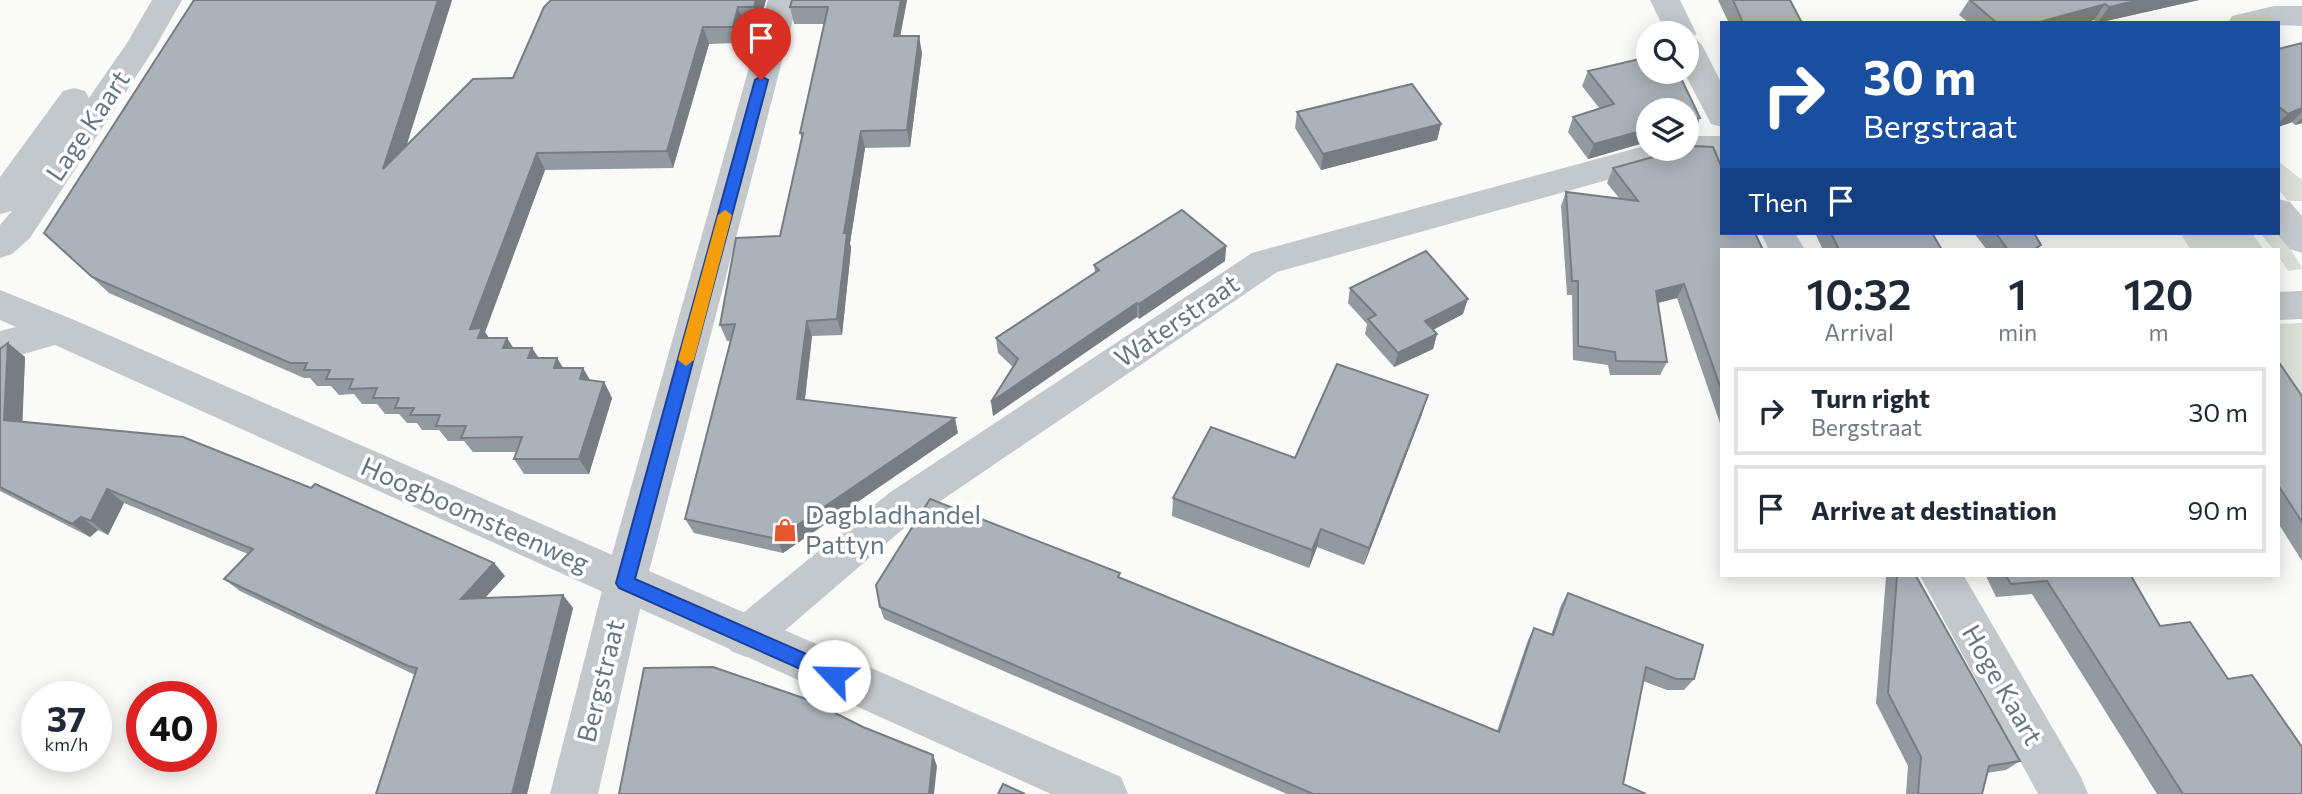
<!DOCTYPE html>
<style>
:root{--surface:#fff;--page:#f6f6f7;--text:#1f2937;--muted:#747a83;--line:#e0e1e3}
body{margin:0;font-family:Commissioner,sans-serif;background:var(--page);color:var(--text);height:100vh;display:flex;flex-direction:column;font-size:26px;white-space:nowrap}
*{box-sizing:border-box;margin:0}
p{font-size:23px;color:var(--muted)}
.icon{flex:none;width:38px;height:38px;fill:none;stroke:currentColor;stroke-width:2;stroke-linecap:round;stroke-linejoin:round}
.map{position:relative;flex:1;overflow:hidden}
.details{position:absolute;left:1720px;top:248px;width:560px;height:329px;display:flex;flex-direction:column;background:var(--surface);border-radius:0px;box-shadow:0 4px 18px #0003}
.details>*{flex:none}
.hud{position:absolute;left:1720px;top:21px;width:560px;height:214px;border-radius:0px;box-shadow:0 4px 18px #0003;background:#1a4fa0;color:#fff;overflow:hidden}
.buttons{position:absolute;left:1636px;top:21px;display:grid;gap:14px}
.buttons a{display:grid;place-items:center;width:63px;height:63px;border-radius:50%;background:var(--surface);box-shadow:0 4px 18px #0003;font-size:35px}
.speed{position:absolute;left:21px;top:681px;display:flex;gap:14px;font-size:35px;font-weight:700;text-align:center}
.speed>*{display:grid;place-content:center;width:91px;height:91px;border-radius:50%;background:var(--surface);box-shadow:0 4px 18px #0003;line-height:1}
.speed small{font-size:18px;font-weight:400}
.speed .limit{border:10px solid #d22;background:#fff;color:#111}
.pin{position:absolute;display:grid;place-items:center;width:60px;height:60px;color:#fff;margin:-72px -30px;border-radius:50% 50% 50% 0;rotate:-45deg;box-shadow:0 0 7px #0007}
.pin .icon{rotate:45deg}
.me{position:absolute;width:77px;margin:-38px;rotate:294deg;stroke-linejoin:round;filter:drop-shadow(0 0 5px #0008)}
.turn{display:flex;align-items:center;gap:24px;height:147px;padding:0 28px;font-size:32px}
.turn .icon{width:91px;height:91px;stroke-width:2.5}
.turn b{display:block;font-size:49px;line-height:60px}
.then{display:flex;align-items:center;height:66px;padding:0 28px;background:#0003;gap:14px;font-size:26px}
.eta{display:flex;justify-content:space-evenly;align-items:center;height:119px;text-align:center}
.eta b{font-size:42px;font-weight:600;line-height:49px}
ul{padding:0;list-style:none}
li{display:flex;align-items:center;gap:21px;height:88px;margin:0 14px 10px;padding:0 14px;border:4px solid var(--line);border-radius:0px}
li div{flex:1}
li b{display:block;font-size:26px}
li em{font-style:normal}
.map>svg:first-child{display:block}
.green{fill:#dadfd7}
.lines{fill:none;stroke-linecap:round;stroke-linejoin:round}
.minor{fill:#c3c8cc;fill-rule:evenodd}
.tertiary{fill:#c3c8cc;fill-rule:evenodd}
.wall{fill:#929a9f}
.shaded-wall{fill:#777d82}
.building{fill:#aab3b9;stroke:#777d82;stroke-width:2}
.route{fill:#2563eb;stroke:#184099;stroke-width:2}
.slow{fill:#f59e0b}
.labels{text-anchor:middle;stroke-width:7;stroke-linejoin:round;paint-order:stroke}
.street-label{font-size:26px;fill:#657683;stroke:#fff}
.poi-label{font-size:26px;fill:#657683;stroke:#fff;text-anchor:start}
</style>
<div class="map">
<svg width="2302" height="794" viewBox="0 0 2302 794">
<rect width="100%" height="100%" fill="#fafaf8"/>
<g class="green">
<polygon points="2278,161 2302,180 2302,201 2288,201 2279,190"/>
<polygon points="2279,231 2302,267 2302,269 2288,271 2279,257 2278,250 2274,250 2260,233"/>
<polygon points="2180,233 2252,233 2264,250 2191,250"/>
<polygon points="2302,323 2302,409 2279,374 2278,324"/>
</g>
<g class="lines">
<g class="minor">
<polygon points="768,0 798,0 646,583 598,794 550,794 604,583"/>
<polygon points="1650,0 1680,0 1696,33 1694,37 1702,45 1722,84 1722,127 1711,124 1684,72 1687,72 1687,33 1666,33"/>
<polygon points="2274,6 2302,6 2302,26 2228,23 2232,16"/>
<polygon points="1687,136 1722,136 1722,160 1686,158 1277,272 917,517 761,651 746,657 731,651 724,637 731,623 889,493 1252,253 1648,145 1648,149 1687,149"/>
<polygon points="2278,199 2290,202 2302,216 2302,253 2290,249 2276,233 2278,233"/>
<polygon points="1761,233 1795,233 1805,250 1769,250"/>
<polygon points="2302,291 2302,319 2278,320 2278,292"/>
<polygon points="1920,576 1964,576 2081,777 2088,794 2038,794"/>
</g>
<g class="tertiary">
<polygon points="152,0 182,0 156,46 30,238 12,254 0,258 0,225 12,211 0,214 0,177 63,91 74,88 85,91 89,98 127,43"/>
<polygon points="0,290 72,319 1121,777 1128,794 1051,794 55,345 0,361 0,331 16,327 0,320"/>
</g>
</g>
<g class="wall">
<polygon points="452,0 406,145 513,78 551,0 766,0 759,24 744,24 738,43 709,44 673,168 545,170 485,332 489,338 507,338 513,348 532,348 539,358 564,368 583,368 590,380 604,382 612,398 589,474 524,474 514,459 517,452 473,452 464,441 448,441 439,430 422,430 417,423 407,423 399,414 385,414 377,404 362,404 354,394 339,395 331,386 317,386 310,378 304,378 109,293 44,233"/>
<polygon points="792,0 907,0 900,36 922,53 910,147 865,148 850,243 851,249 842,335 812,336 805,400 958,433 783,553 694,533 685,519 731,341 727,341 720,325 780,236 802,139 800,133 824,24 794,24 790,7"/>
<polygon points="1718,0 1790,0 1802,23 1729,23"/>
<polygon points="1969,0 2199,0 2097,23 2094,20 2083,23 1969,23 1959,15"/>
<polygon points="2302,43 2302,123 2295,125 2292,122 2278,127 2278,49"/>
<polygon points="1648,57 1648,72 1678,72 1700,118 1694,133 1690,134 1687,141 1687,110 1648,110 1648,144 1647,142 1588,159 1568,132 1573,117 1600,109 1582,86 1588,71"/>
<polygon points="1297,112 1441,124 1437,140 1321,170 1295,128"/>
<polygon points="1613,168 1722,250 1722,429 1677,298 1658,303 1667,362 1660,375 1610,375 1608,365 1573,360 1572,295 1567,295 1561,206 1566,192 1619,198 1607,183"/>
<polygon points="1815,233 1932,233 1942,250 1823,250"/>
<polygon points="1974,233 2034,233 2037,250 1987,250"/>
<polygon points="1226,246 1225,261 1139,319 1137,317 993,416 1013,367 998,353 996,338 1095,273 1094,265"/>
<polygon points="1350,288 1463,314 1433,330 1437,334 1433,349 1394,367 1365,334 1367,324 1348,303"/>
<polygon points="8,343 25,357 22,422 494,563 505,576 485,598 563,595 573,608 527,794 376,794 415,675 240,591 224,579 248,554 124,503 108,535 98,530 90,537 0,491 0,349"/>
<polygon points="2278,361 2302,396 2302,561 2278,523"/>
<polygon points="1422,414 1364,565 1317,547 1309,568 1172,516 1173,498 1295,458"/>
<polygon points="1873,576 1916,576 2020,761 2006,770 1987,773 1982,794 1906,794 1908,766 1876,703 1886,577"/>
<polygon points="1986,576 2131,576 2160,626 2302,794 2157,794 2032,594 1996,597"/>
<polygon points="1120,578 1497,731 1528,640 1534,628 1551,635 1561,605 1568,593 1694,679 1684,690 1667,690 1643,681 1623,784 1646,794 1287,794 884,619 880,607"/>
</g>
<g class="shaded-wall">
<polygon points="438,0 452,0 394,186 383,169"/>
<polygon points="756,0 766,0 759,24 754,7"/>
<polygon points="901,0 907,0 897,53 894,36"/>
<polygon points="2140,0 2199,0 2097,23 2109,7"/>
<polygon points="2105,4 2094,20 2083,23 2036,23"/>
<polygon points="738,7 744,24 738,43 733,27"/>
<polygon points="703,27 709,44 673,168 667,151"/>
<polygon points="919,36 922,53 910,147 907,130"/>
<polygon points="2302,108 2302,112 2292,122 2278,127 2278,123 2288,114"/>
<polygon points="2302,118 2302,123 2295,125"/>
<polygon points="1441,124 1437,140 1321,170 1323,154"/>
<polygon points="1648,129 1648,140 1647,142 1588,159 1594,144"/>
<polygon points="861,131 865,148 850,243 851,249 842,335 837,319 844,233"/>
<polygon points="537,153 545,170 485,332 493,344 489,353 470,329"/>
<polygon points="1226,246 1225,261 1139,319 1139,304"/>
<polygon points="1684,284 1677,298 1649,305 1656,291"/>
<polygon points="1468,299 1463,314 1421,336 1425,321"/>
<polygon points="1137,303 1137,317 993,416 991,402"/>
<polygon points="807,321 812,336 803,414 797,399"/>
<polygon points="1437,334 1433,349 1394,367 1398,353"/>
<polygon points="507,338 517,354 503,348"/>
<polygon points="8,343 25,357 22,434 4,420"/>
<polygon points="532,348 542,364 528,358"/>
<polygon points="557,358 567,374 554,368"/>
<polygon points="583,368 592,384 580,379"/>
<polygon points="604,382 612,398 589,474 579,459"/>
<polygon points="1428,395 1422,414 1364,565 1369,548"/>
<polygon points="955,418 958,433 783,553 777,539"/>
<polygon points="107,489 124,503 108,535 91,521"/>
<polygon points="81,517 98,530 90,537 72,524"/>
<polygon points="1321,529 1317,547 1309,568 1312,550"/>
<polygon points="494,563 505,576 473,611 461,599"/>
<polygon points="563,595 573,608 527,794 512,794"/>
<polygon points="933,755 937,766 934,794 929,794"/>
</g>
<g class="building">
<polygon points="194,0 438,0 383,169 473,79 513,78 544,7 551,0 756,0 754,7 738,7 733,27 703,27 667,151 537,153 470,329 482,328 478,338 507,338 503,348 532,348 528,358 557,358 554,368 583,368 580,379 604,382 579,459 514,459 522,437 461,438 466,426 436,426 440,415 410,415 414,408 395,408 399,398 373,398 377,388 349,389 353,379 326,379 330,370 304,370 307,363 290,363 92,277 44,233"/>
<polygon points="792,0 901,0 894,36 919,36 907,130 861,131 844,233 847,233 837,319 807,321 797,399 955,418 777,539 685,519 735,324 720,325 736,238 780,236 803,133 800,133 828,7 790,7"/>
<polygon points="1733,0 1790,0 1802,23 1743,23"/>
<polygon points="1970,0 2140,0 2109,7 2105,4 2036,23 1997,23"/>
<polygon points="2302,43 2302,108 2288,114 2278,106 2278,49"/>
<polygon points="1648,57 1648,72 1678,72 1700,118 1692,119 1691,131 1687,131 1687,110 1648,110 1648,129 1594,144 1573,117 1614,104 1588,71"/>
<polygon points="1412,84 1441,124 1323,154 1297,112"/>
<polygon points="1693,146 1713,147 1722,168 1722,233 1755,233 1763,250 1722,250 1722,392 1684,284 1656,291 1667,362 1616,361 1615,352 1578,346 1578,281 1572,281 1566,192 1638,201 1613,168"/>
<polygon points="1182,210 1226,246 1139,304 1137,303 991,402 1018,359 996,338 1099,270 1094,265"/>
<polygon points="1831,233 1932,233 1942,250 1839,250"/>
<polygon points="1996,233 2034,233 2041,245 2033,250 2008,250"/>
<polygon points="1426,251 1468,299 1425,321 1437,334 1398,353 1368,319 1376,315 1350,288"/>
<polygon points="8,343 4,420 183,437 311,488 315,484 494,563 461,599 563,595 512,794 376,794 417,668 408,666 224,579 253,549 107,489 91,521 81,517 72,524 0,487 0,349"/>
<polygon points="2278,361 2302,396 2302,522 2278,485"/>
<polygon points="1337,364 1428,395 1369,548 1321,529 1312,550 1173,498 1211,427 1295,458"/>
<polygon points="930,499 1120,573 1118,577 1499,732 1534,628 1553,635 1568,593 1703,645 1694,679 1676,679 1646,667 1623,784 1646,794 1313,794 880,607 876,585"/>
<polygon points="1897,576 1916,576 2020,761 1989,766 1982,794 1918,794 1921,757 1888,693"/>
<polygon points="2006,576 2131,576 2160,626 2190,622 2228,679 2252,675 2302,747 2302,794 2183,794 2047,581 2011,584"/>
<polygon points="713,667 809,700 863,727 933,755 929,794 619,794 644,668"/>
<polygon points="1003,784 1025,794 998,794"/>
</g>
<polygon class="route" points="761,76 768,80 635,579 841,669 843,676 841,682 834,684 619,588 616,583 755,80"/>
<polygon class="slow" points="725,210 732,215 694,360 686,366 678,360 718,215"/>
<defs>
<g id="shop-bare" transform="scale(1.89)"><path d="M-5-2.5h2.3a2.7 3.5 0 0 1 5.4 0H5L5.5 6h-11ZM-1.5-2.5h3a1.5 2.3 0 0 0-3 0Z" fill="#e4572e" stroke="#fff" stroke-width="2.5" paint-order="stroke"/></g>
</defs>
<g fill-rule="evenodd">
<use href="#shop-bare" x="785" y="530"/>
</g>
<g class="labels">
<g class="street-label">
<text transform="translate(88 126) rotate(-56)" y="9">Lage Kaart</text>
<text transform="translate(1177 321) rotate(-34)" y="9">Waterstraat</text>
<text transform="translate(475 515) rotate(24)" y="9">Hoogboomsteenweg</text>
<text transform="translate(601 681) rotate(-76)" y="9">Bergstraat</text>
<text transform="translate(2002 685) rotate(60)" y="9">Hoge Kaart</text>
</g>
<g class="poi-label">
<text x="805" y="524">Dagbladhandel<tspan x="805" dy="30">Pattyn</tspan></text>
</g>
</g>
</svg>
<div class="buttons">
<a><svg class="icon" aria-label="search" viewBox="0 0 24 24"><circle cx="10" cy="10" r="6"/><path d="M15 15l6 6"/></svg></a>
<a><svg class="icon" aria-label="layers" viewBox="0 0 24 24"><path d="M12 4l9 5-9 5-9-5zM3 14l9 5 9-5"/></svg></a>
</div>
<div class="speed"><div>37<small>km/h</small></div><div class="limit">40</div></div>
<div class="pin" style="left:761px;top:80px;background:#d93025"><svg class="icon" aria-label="arrive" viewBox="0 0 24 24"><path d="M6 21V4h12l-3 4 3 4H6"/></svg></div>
<svg class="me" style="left:834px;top:676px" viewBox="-20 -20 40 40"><circle r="19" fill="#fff"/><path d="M0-13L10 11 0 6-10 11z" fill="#2563eb"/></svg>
<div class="hud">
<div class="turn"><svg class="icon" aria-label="right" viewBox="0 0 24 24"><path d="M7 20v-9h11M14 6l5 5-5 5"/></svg><div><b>30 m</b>Bergstraat</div></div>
<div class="then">Then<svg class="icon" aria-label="arrive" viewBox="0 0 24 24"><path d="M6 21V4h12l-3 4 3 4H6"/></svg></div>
</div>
<section class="details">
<div class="eta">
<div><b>10:32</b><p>Arrival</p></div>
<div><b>1</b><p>min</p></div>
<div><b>120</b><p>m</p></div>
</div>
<ul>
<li><svg class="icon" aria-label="right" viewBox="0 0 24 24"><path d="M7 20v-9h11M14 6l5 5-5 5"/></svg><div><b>Turn right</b><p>Bergstraat</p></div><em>30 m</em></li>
<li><svg class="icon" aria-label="arrive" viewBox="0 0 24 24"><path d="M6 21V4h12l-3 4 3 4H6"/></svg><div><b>Arrive at destination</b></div><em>90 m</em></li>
</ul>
</section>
</div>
